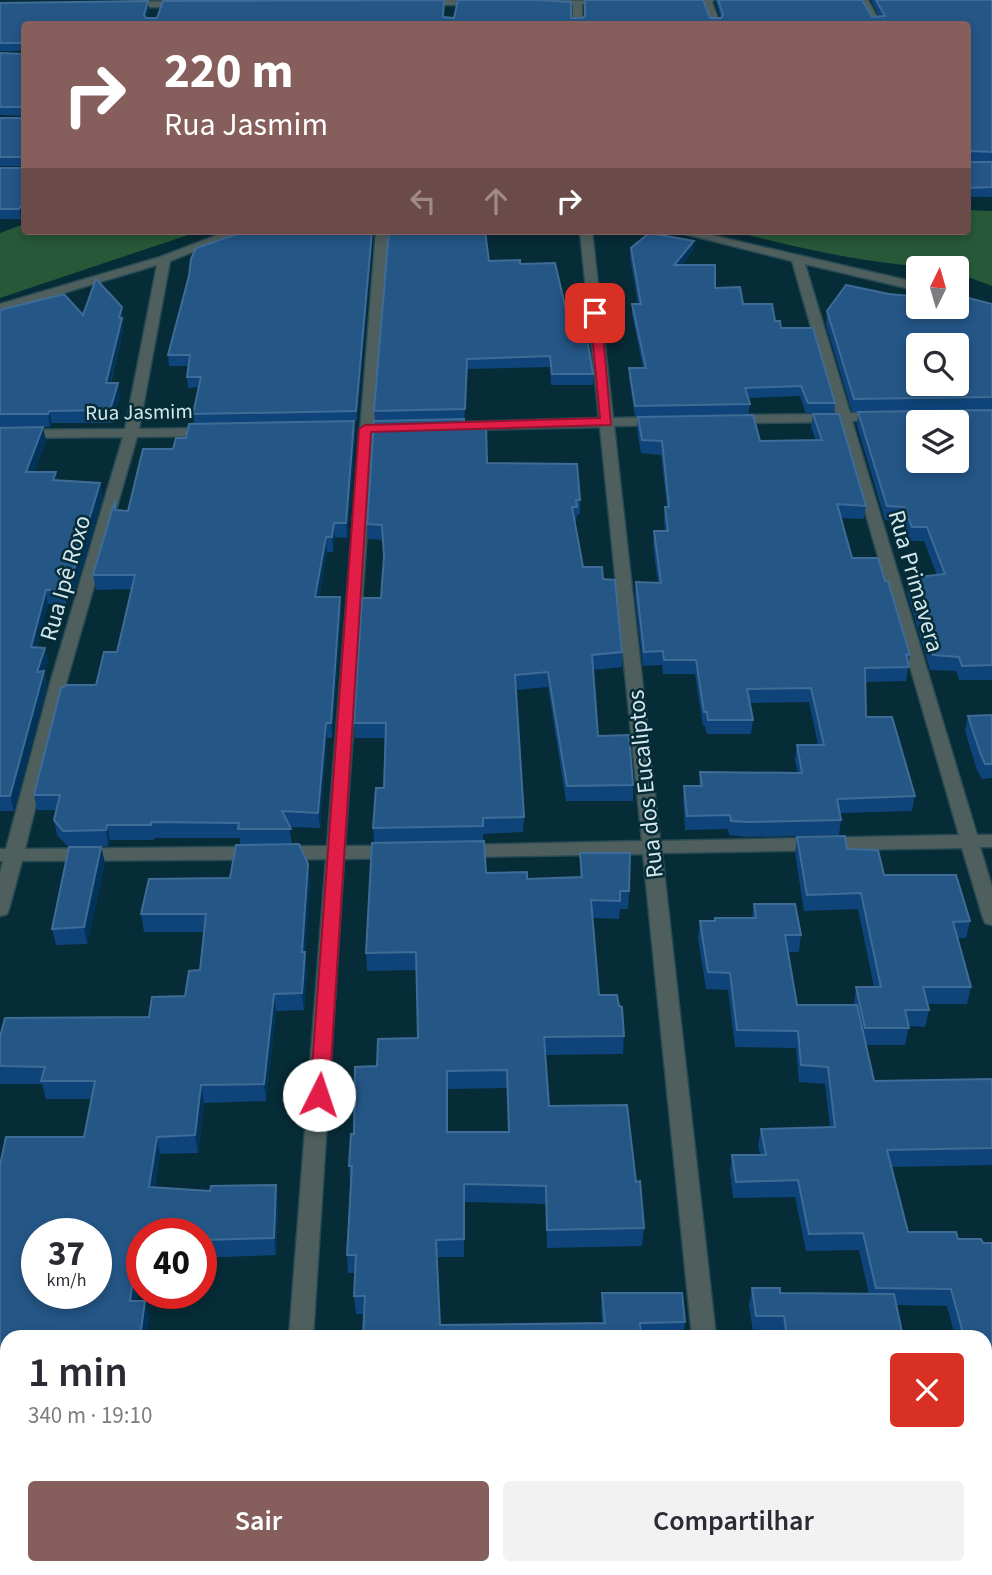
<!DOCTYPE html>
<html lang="pt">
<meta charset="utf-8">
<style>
:root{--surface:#fff;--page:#f2f2f3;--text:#2b2b33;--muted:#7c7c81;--accent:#865e5c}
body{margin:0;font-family:"Source Sans 3",sans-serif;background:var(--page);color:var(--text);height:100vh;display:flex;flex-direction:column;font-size:26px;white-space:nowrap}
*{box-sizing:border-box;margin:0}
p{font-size:23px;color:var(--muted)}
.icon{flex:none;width:38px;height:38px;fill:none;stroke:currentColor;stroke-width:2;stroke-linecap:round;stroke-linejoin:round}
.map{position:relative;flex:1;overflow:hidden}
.sheet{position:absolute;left:0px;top:1330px;width:992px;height:245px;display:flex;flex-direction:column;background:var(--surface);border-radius:21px 21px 0 0;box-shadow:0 4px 10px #0003}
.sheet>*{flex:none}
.guide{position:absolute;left:21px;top:21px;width:950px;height:214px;border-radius:7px;box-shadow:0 4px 10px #0003;background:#865e5c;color:#fff;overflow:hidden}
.needle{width:46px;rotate:5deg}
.fabs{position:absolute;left:906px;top:256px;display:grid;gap:14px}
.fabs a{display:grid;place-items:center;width:63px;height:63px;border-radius:7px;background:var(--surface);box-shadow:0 4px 10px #0003;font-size:35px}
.speed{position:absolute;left:21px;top:1218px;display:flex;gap:14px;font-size:35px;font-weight:700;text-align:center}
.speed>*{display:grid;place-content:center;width:91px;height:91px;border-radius:50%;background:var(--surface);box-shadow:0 4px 10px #0003;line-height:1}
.speed small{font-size:18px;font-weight:400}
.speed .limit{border:10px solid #d22;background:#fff;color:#111}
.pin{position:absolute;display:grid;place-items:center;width:60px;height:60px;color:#fff;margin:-30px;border-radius:14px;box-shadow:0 4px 10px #0006}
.me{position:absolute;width:77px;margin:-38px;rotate:4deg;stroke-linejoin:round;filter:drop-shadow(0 0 5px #0008)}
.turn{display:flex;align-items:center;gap:24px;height:147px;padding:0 28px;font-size:32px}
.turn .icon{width:91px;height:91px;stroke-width:2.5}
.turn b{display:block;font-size:49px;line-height:60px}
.lanes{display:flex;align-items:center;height:66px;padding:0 28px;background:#0003;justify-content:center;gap:35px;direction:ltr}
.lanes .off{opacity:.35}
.round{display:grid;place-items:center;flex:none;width:74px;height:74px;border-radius:7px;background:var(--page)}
.headline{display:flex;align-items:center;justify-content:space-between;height:119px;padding:0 28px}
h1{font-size:42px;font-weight:600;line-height:52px}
.button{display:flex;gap:14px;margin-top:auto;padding:14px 28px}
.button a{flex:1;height:80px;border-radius:7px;background:var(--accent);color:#fff;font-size:28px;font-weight:600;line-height:80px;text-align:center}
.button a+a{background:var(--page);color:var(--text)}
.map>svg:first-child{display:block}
.green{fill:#275938}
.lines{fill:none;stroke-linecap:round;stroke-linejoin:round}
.minor-casing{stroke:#274a54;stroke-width:3}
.minor{fill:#4f5f5d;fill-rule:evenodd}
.wall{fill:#0f447a;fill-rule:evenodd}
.shaded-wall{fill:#02335a}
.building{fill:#245686;stroke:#3f6c96;stroke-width:2;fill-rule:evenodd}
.route{fill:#e11d48;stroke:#92132f;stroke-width:2}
.labels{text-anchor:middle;stroke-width:5;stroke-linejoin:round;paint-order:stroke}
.far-street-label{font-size:21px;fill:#d3e7ed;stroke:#062c37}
.street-label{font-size:24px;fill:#d3e7ed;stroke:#062c37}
</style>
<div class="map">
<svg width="992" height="1575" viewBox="0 0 992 1575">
<rect width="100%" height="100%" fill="#062c37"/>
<g class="green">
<path d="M968,210l24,1v75l-35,-13v-5c-71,0 -156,-19 -225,-37h236z"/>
<polygon points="24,224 24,231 200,231 0,298 0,233"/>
</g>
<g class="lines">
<g class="minor-casing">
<g id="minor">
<polygon points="420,0 482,0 483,2 479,5 423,5 419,2"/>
<polygon points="674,0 714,0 712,2 720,24 711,24 703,3 678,3"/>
<polygon points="860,0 868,0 881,24 873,24"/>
<polygon points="185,1 188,2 188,6 125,8 121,5 125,2"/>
<polygon points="531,1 531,0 612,1 608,4 582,4 582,24 573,24 573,4 535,4"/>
<polygon points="228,231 245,231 170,261 139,429 212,428 219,432 212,436 137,437 67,680 25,849 327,846 376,231 388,231 345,846 394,846 400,848 403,852 400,856 394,858 344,859 313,1337 289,1337 326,859 22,861 9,909 7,914 0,916 0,873 3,861 0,861 0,849 6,849 51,680 123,437 0,438 0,430 125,429 157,265 0,312 0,304 160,257"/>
<polygon points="580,231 592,231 613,418 660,417 667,421 660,425 614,426 660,841 959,835 839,422 733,423 726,419 733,415 836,414 792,261 673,231 694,231 919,283 919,291 805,264 850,413 880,413 887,417 880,421 852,421 977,835 992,835 992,847 980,847 992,887 992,925 985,923 983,918 962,848 662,853 716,1337 692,1337 643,854 464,857 458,855 455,851 458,847 464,845 642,841 600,427 464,430 457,426 464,422 599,418"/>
<rect x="271" y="1568" width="26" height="7"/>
<polygon points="715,1568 741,1568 742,1575 716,1575"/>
</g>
</g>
<use href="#minor" class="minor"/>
</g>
<g class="wall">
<polygon points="715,0 862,0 872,17 879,16 871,0 992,0 992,161 968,161 970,162 992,162 992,197 968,197 968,24 24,24 24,213 21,219 0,219 0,168 22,168 23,166 0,166 0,118 22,118 24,116 0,115 0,53 23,54 23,51 0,51 0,3 149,10 146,18 721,18"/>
<polygon points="246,231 373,231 357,421 354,421 355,435 347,538 335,537 333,552 327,552 319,597 340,597 341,612 332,738 327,738 320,828 289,827 292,844 310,881 305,952 307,970 304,1010 276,1011 266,1101 204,1103 198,1153 160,1154 155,1187 278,1203 276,1255 201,1258 201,1234 142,1234 142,1261 136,1301 149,1318 7,1568 250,1568 249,1575 0,1575 0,1165 84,1137 91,1099 46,1099 42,1084 0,1084 0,1037 149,1017 185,996 200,970 204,932 144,932 141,914 230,878 240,845 240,838 154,838 154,840 110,840 108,846 67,846 57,835 54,820 56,810 37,810 34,795 96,685 117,652 132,589 96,590 93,575 115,500 117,510 128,511 173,449 186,438 194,424 193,414 199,387 188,388 187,377 189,366 169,366 168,355"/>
<polygon points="631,248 693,250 682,265 715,288 775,321 781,328 835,403 834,413 806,414 800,396 748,398 750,404 748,415 635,416 629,378 629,368 643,368 632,314 632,304 638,304 630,257"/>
<path d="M489,261l31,3 46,46 27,64v11h-42l-1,-18 -82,2 -4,54 23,40 93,37v14l-3,1 -1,7h-2l9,45 20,12 19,73v15l-29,3 5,66 35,49v16h-67l-18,-114 -32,3 8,127 -1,15 -40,2 3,39 41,6 53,-2v-24l49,38 -1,18h-8l-1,10 -26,-1 6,77 20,11 5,30 -1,18 -78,1 4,51 87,76 8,46 -2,18 -95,2 -1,-44 -82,-2v55h-27l3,68 162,-2 -1,-12 1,-18 83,29 -2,15h-320l1,-23h-8l-2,-18 1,-23h-7l-1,-18 4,-71h-1l-1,-18 5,-32 23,-68 41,-28 -2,-68 -49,1 -1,-18 8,-110 -1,-15 11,-40 1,-50h-30l-1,-15 27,-125 3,-41 -1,-17 -15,-1 -1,-15 8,-103 -1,-10zM507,1088l1,44h-61l1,-43z"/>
<polygon points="889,294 992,304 992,680 959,680 956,671 930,670 907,592 909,578 937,575 924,541 910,541 902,521 885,520 857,426 858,412 852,412 826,324 827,311"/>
<polygon points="0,310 83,315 124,319 122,323 123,331 111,383 120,396 112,423 52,423 50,427 0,427"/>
<polygon points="813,414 866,506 864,519 841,518 852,558 885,581 910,655 906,681 865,682 866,717 915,796 912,811 840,813 841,820 839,835 745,837 729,835 728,829 685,830 683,800 684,786 699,786 700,772 798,773 795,760 797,745 818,745 809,702 749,703 753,720 751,734 707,734 705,726 703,726 695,674 663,674 662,665 643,666 635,595 636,582 658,583 653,545 654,531 665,531 664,520 665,507 667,507 661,455 641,453 637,430 638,417 760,441 816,441 811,427"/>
<polygon points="0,428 46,440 34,472 56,472 58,481 103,496 75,590 71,590 66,604 48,604 37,647 45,648 48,662 44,672 47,685 14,811 0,811"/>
<polygon points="992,715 992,778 982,779 977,770 965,731 968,716"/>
<polygon points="845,836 847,849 878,850 884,875 956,875 970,921 966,938 957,938 971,987 967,1004 927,1004 929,1010 925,1027 909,1026 905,1045 866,1045 874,1081 992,1079 992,1165 891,1167 908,1232 956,1232 958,1239 981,1239 983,1243 992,1243 992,1575 783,1575 782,1568 985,1568 985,1337 955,1337 947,1306 896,1305 903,1337 782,1337 781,1333 753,1332 749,1305 752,1288 780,1288 780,1293 869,1294 859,1250 806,1251 795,1197 733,1198 730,1172 732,1155 760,1155 758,1145 761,1129 830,1127 825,1084 799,1082 796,1048 735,1047 728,990 706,989 698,938 700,921 714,921 715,918 752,918 754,904 795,904 801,935 799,952 788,952 797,1005 854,1005 856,987 874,987 858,909 804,911 795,853 797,837"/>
<polygon points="101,847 105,863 87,944 56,945 52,929"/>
<polygon points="335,1568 407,1568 407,1575 336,1575"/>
</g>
<g class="shaded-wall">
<polygon points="148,1 149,10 145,23 144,15"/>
<polygon points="24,201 24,213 21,219 19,209"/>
<polygon points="372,231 373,231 357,421 356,411"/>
<polygon points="694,241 693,250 674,274 674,265"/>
<polygon points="122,307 123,331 107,396 106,383"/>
<polygon points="118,383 120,396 112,423 110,410"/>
<polygon points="49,411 52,423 50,427 48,414"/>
<polygon points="354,421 355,435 347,538 346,523"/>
<polygon points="43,427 46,440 29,485 26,472"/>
<polygon points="56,472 59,485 53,480"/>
<polygon points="100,483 103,496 75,590 72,576"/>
<polygon points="334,523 335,537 333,552 332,537"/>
<polygon points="326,537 327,552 316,612 315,597"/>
<polygon points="68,576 71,590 66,604 64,590"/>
<polygon points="46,590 48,604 33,661 31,647"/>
<polygon points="340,597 341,612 332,738 331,723"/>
<polygon points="45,648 48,662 44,672 47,685 14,811 10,796 37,672"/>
<polygon points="326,723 327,738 320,828 318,813"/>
<polygon points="107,825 110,840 108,846 106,830"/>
<polygon points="101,847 105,863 87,944 84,927"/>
<polygon points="308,864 310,881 304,969 302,952"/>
<polygon points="305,952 307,970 304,1010 302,993"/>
<polygon points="274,994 276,1011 266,1101 264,1084"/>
<polygon points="201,1085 204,1103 198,1153 195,1135"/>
<polygon points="157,1137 160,1154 152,1204 149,1187"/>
<polygon points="276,1185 278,1203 276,1255 274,1238"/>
<polygon points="138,1242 142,1261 134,1318 130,1301"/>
<polygon points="145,1301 149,1318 146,1337 140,1337"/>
<polygon points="245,1568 250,1568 249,1575 245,1575"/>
</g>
<g class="building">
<polygon points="444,0 443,17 454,18 458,0 535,0 571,2 571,18 582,18 585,16 585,0 703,0 710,18 721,18 723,15 718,0 862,0 872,17 885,16 876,0 992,0 992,152 970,151 968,157 968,24 24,24 24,45 23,43 0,43 0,3 148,1 144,15 146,18 157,18 163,1"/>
<polygon points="24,48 24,109 24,107 0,107 0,53 23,54"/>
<polygon points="24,116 24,159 22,157 0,157 0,118 22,118"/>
<polygon points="24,161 24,201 19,209 0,209 0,168 22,168"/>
<polygon points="968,161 970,162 992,162 992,187 968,188"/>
<polygon points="246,231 372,231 356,411 193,414 201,377 187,377 190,355 168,355 189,276 191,259 196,248"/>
<polygon points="389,231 485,231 489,261 520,260 520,264 555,263 566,310 579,290 593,374 552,374 550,356 467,359 465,409 374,411"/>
<polygon points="649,233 694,241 674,265 715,265 715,288 740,287 743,304 772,304 775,321 780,321 781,328 813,328 835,403 808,403 801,386 745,388 750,404 635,406 629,368 646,368 632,304 641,304 631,248"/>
<polygon points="96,279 122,307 119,318 122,318 106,383 118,383 110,410 49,411 48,414 0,414 0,310 64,294 83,315"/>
<path d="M846,285l43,9 30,3v9h38v-11l35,9v93l-138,2 -27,-88zM919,345h38v38h-38z"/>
<path d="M992,410v255l-30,1 -3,-9 -26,-2 -24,-77 36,-4 -18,-47h-15l-8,-20 -17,-1 -29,-94zM919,422h38v38h-38z"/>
<polygon points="813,414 839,414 866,506 837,504 852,558 878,558 885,581 888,581 910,655 906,654 909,667 865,668 866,717 892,717 915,796 837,799 841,820 747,822 731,821 730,815 687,816 684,786 702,786 700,772 802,773 797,745 824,745 811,688 747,689 753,720 708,720 707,712 704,712 696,660 664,660 663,651 644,652 636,582 661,583 654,531 668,531 665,507 669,507 662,441 642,440 638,417 753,415 760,441 822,440"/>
<polygon points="464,419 464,423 486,423 487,463 577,464 580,500 576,500 577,507 572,507 583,567 602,567 603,579 615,580 622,652 592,655 598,736 629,735 633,785 567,786 548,672 515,675 524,817 483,818 483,826 373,828 376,788 384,788 386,723 354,723 362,598 381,598 384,557 382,525 367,524 374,421"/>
<polygon points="354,421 346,523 334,523 332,537 326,537 315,597 340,597 331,723 326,723 318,813 282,811 291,829 238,829 239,823 151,822 151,825 107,825 106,830 63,831 54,820 60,795 34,795 61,688 67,685 96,685 104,652 117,652 135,575 93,575 115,500 115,510 128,511 143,449 173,449 176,438 186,438 189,424"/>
<polygon points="43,427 26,472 56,472 53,480 100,483 72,576 68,576 64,590 46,590 31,647 45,648 37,672 44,671 10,796 0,796 0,428"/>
<polygon points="992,715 992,764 985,764 981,755 968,716"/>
<polygon points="845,836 847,849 878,850 884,875 956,875 970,921 953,922 971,987 923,987 929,1010 905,1010 909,1028 865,1028 856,987 881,987 861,893 807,895 797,837"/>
<path d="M484,841l2,32 41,-1v7l55,-2 -2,-24h50l-1,38h-9v10l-29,-1 8,95h18l2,11 3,1 2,29 -80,1 5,69 78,-1 9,77 4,-1 4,47 -97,2 -1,-44 -82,-2v55l-28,1 4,85 165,-2 -3,-30h80l3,29 -45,1 1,14h-278l2,-41h-11l2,-41h-9l5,-89h-3l2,-32h3l1,-67 22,-1 1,-27 40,-1 -2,-86 -50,1 6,-110zM507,1070l2,62h-62v-61z"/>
<path d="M299,844l9,20 -6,88h3l-3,41 -28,1 -10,90 -63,1 -6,50 -38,2 -8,50 61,4 1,-5 65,-1 -2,53 -73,2v-6h-59v8h-4l-8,59h15l-5,36h-133v231h238v7h-245v-196l4,-19h-4v-195l6,-28h78l11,-56h-54l4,-14 -45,-1v-29l5,-19 144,-1 3,-20 33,-1 4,-25 11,-1 6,-56h-65l8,-35 81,-1 6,-33zM37,1234h59v59h-59z"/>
<polygon points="69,847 101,847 84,927 52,929"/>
<polygon points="754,904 795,904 801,935 785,935 797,1005 857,1005 874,1081 992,1079 992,1148 887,1150 908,1232 956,1232 958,1239 981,1239 983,1243 992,1243 992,1575 826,1575 826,1573 788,1573 787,1568 985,1568 985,1337 964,1337 951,1289 876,1288 863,1233 809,1234 798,1180 736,1182 732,1155 766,1155 761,1129 835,1127 828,1067 801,1065 798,1031 737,1030 730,973 708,972 700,921 715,921 715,918 756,918"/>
<polygon points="752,1288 780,1288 780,1293 894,1294 903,1337 787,1337 784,1316 756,1316"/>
<rect x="339" y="1568" width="67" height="7"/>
<polygon points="483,1568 667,1568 668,1575 483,1575"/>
</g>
<polygon class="route" points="595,310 601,313 611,425 371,432 329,1095 326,1100 319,1102 312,1100 310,1095 359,429 365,425 600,418 590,313"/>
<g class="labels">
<g class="far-street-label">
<text transform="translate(139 412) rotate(-1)" y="7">Rua Jasmim</text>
</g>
<g class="street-label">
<text transform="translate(65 578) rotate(-74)" y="8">Rua Ipê Roxo</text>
<text transform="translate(916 581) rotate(74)" y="8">Rua Primavera</text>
<text transform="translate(645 784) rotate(-96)" y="8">Rua dos Eucaliptos</text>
</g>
</g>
</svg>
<div class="fabs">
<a><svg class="needle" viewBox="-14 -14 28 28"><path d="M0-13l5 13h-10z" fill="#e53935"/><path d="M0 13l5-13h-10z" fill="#7c7c81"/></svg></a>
<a><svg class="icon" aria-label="search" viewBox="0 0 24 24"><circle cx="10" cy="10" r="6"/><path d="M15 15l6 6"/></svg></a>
<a><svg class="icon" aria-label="layers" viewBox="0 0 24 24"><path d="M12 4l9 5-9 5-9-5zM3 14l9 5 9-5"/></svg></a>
</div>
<div class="speed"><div>37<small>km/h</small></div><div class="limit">40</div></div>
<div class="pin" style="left:595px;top:313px;background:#d93025"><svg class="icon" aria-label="arrive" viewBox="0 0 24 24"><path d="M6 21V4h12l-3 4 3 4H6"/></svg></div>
<svg class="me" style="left:319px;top:1095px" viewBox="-20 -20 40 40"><circle r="19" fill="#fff"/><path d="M0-13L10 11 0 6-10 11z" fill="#e11d48"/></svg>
<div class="guide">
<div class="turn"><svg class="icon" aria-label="right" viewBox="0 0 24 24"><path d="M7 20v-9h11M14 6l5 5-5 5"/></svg><div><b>220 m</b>Rua Jasmim</div></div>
<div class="lanes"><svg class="icon off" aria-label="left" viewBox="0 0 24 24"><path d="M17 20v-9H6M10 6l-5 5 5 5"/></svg><svg class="icon off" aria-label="ahead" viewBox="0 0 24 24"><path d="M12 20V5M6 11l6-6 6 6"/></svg><svg class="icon" aria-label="right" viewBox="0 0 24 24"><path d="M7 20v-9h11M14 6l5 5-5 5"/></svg></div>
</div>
<section class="sheet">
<div class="headline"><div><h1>1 min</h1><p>340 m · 19:10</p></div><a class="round" style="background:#d93025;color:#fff"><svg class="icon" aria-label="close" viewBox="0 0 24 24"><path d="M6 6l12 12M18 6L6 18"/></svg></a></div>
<div class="button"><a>Sair</a><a>Compartilhar</a></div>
</section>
</div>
